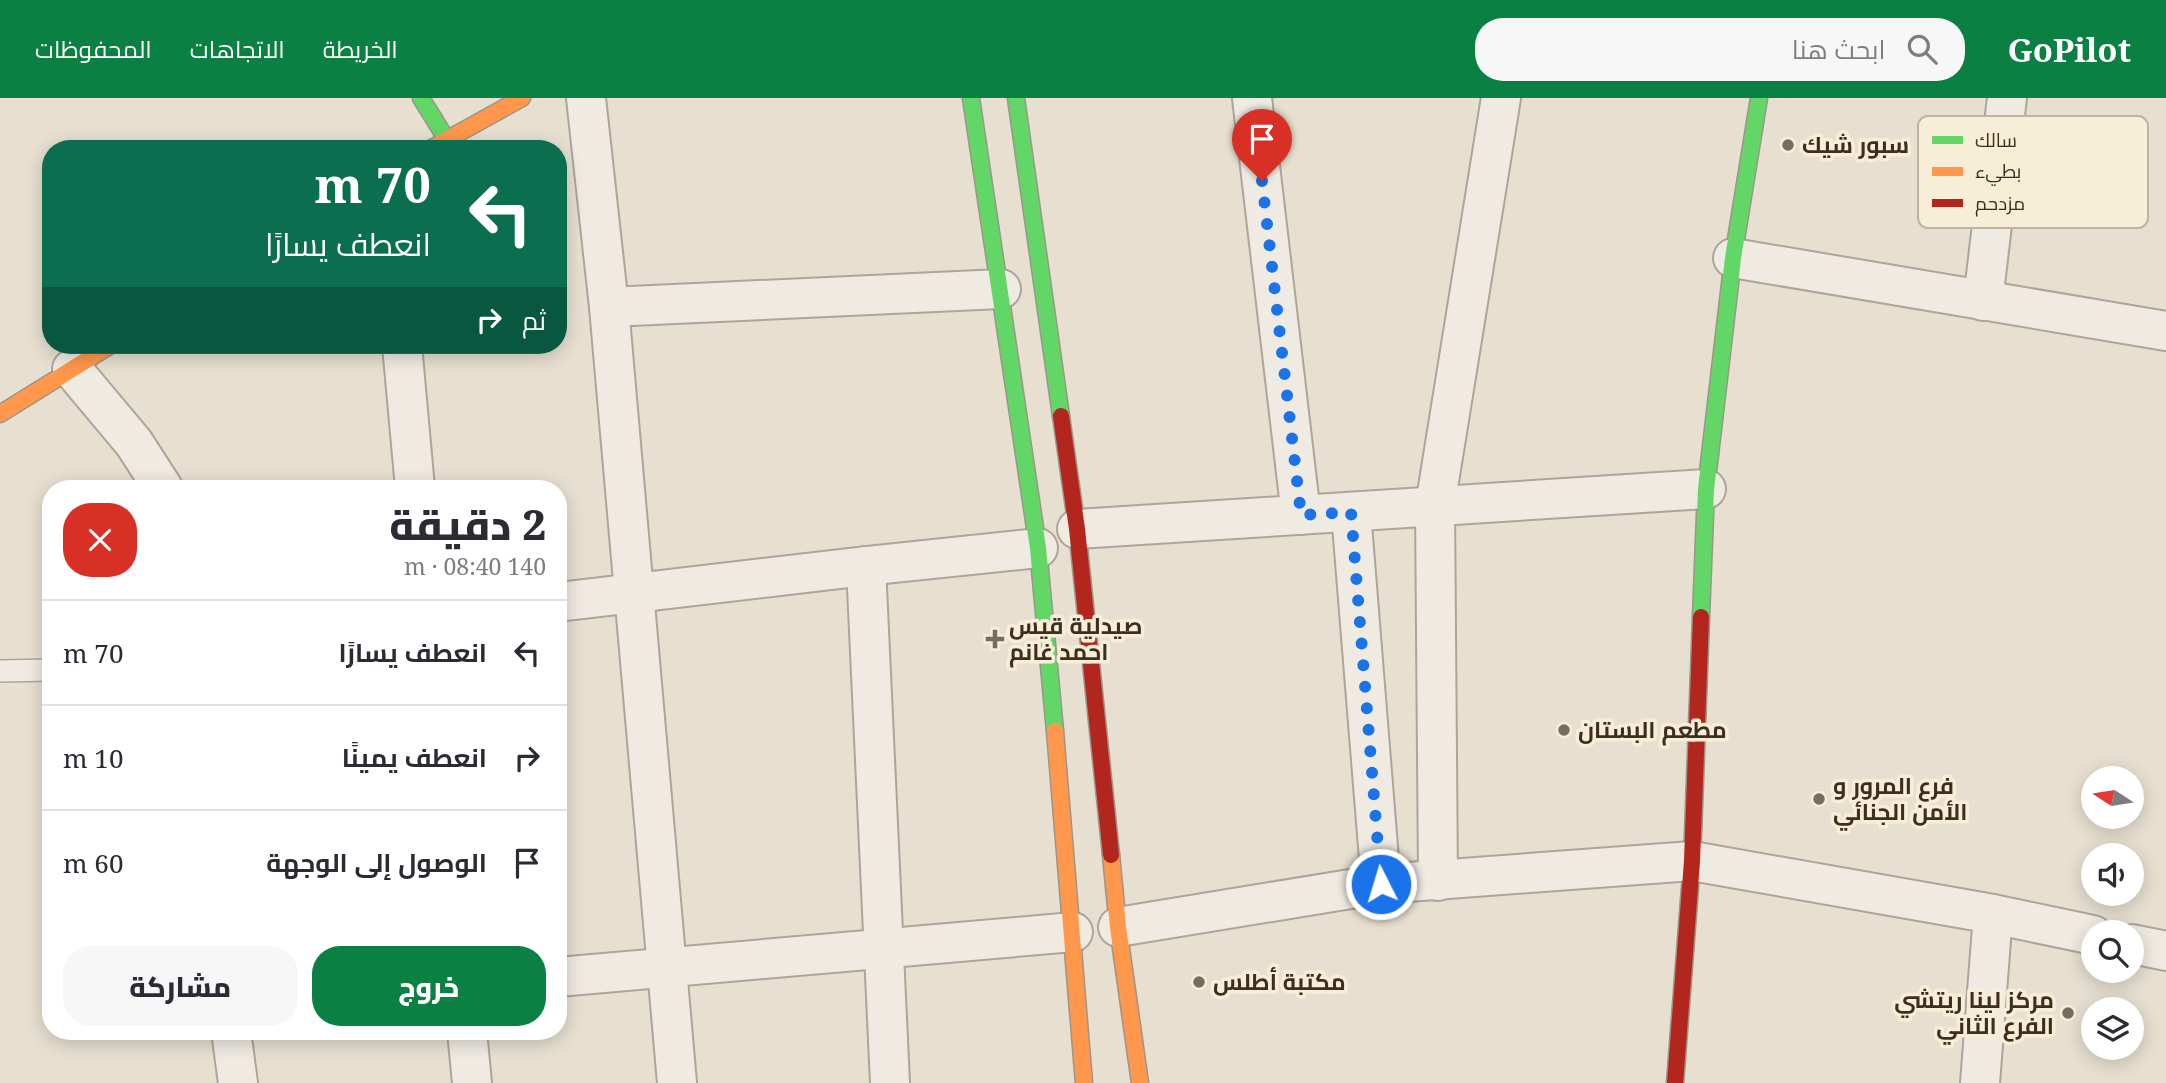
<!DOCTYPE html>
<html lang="ar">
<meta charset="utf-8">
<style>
:root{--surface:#fff;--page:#f7f7f7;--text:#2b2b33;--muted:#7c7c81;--line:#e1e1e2;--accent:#0b8043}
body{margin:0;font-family:"Noto Serif",Cairo,serif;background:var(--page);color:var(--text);direction:rtl;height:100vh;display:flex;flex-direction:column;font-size:26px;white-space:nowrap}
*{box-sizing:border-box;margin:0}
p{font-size:23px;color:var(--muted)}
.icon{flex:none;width:38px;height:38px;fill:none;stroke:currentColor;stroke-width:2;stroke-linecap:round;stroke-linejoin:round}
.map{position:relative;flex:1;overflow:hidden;direction:ltr}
.sheet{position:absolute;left:42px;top:382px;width:525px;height:560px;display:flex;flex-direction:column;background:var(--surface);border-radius:28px;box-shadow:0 4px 18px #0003;direction:rtl}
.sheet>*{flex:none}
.top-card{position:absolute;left:42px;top:42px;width:525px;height:214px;border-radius:28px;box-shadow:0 4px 18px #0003;direction:rtl;background:#0b6e4f;color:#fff;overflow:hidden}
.needle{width:46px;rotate:282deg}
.tools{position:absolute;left:2081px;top:668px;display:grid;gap:14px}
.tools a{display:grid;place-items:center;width:63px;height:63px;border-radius:50%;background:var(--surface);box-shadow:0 4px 18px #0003;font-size:35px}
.pin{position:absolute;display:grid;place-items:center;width:60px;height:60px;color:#fff;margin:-72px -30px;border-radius:50% 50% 50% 0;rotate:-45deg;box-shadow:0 0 7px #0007}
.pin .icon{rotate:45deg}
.me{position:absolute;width:77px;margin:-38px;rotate:355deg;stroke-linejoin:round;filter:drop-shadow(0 0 5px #0008)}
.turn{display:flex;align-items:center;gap:24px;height:147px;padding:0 21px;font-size:32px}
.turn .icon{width:91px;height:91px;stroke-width:2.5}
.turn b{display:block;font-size:49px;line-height:60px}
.then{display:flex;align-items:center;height:66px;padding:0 21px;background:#0003;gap:14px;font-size:26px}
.round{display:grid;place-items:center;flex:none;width:74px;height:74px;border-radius:28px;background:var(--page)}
.summary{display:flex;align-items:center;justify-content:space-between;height:119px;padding:0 21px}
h1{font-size:42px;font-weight:800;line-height:52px}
.button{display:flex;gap:14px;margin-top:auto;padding:14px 21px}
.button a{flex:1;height:80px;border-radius:28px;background:var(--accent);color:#fff;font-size:28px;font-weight:800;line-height:80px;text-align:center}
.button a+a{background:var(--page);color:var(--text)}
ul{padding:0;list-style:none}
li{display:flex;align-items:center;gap:21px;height:105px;padding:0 21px;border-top:2px solid var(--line)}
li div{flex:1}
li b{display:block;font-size:26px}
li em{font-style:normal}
header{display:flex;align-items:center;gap:42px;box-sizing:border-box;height:98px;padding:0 35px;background:var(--accent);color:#fff}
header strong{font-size:33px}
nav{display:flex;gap:38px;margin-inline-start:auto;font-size:24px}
.search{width:490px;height:63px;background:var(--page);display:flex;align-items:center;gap:18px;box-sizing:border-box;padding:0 24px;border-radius:28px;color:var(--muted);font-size:26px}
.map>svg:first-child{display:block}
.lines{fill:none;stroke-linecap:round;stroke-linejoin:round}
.lane-casing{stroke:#ada599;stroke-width:24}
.street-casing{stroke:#ada599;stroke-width:42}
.fast-casing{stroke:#9c958a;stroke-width:19}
.slow-casing{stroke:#9c958a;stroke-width:19}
.jam-casing{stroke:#9c958a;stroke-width:19}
.lane{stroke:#efebe3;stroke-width:21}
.street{stroke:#efebe3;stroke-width:38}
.fast{stroke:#63d668;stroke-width:16}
.slow{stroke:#ff974d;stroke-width:16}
.jam{stroke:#b3261e;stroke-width:16}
.route{stroke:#1a73e8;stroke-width:12;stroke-dasharray:0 21.6}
.poi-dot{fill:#786c5e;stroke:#f7eed8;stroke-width:2.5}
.labels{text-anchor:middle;stroke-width:7;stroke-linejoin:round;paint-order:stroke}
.poi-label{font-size:23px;font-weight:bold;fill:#3d2e20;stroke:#f7eed8;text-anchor:start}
.key{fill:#f7eed8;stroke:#bfb4a1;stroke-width:2}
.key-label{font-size:19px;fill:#3d2e20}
</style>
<header>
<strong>GoPilot</strong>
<div class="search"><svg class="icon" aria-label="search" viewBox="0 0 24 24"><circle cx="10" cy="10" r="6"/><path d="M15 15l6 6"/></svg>ابحث هنا</div>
<nav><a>الخريطة</a><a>الاتجاهات</a><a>المحفوظات</a></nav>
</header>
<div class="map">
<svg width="2166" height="985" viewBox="0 0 2166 985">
<rect width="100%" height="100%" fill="#e7e0d1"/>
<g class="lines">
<g class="lane-casing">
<polyline id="lane" points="0,573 51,572"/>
</g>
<g class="street-casing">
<g id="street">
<polyline points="586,0 609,209 677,985"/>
<polyline points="1252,0 1301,417"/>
<polyline points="1733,160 2166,233"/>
<polyline points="1983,203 2007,0"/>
<polyline points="609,209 1001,191"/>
<polyline points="402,247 415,390"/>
<polyline points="72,271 134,345 163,390"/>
<polyline points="1351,414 1381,786"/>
<polyline points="1077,431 1706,391"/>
<polyline points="866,468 890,985"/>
<polyline points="558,504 866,468 1038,450"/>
<polyline points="1438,783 1435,408 1501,0"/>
<polyline points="1118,829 1381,786 1692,763 1993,816 2093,837"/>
<polyline points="2132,846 2166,853"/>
<polyline points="558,879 1073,834"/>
<polyline points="231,933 238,985"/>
<polyline points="467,933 472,985"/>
<polyline points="1980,985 1993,816"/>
</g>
</g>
<g class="fast-casing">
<g id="fast">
<polyline points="421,0 447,42"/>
<polyline points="971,0 1038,450 1055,633"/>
<polyline points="1016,0 1061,318"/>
<polyline points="1701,519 1706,391 1733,160 1759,0"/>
</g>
</g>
<g class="slow-casing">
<g id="slow">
<polyline points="430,51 522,0"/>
<polyline points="0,316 111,247"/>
<polyline points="1055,633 1084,985"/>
<polyline points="1111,757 1118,829 1140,985"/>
</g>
</g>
<g class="jam-casing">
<g id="jam">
<polyline points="1061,318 1077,431 1111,757"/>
<polyline points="1675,985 1692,763 1701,519"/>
</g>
</g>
<use href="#lane" class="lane"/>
<use href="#street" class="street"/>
<use href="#fast" class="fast"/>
<use href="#slow" class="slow"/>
<use href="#jam" class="jam"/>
</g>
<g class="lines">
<polyline class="route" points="1262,83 1301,417 1351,414 1381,786"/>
</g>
<g class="poi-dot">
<circle cx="1788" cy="47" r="7"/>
<path d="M991.5 530.5h7v7h7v7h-7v7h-7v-7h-7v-7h7z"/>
<circle cx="1564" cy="632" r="7"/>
<circle cx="1819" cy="701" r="7"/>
<circle cx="1199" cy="884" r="7"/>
<circle cx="2068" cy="915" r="7"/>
</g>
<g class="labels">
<g class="poi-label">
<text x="1802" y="55">سبور شيك</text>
<text x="1009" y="536">صيدلية قيس<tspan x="1009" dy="26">احمد غانم</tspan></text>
<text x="1578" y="640">مطعم البستان</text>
<text x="1833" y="696">فرع المرور و<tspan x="1833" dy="26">الأمن الجنائي</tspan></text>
<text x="1213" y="892">مكتبة أطلس</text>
<text x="2054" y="910" text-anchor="end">مركز لينا ريتشي<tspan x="2054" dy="26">الفرع الثاني</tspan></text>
</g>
</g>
<rect x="1918" y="18" width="230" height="112" rx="10" class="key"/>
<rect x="1932" y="38" width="31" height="8" fill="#63d668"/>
<rect x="1932" y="69" width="31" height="9" fill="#ff974d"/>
<rect x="1932" y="101" width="31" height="8" fill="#b3261e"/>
<g class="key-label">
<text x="1975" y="49">سالك</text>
<text x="1975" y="80">بطيء</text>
<text x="1975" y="112">مزدحم</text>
</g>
</svg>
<div class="tools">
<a><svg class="needle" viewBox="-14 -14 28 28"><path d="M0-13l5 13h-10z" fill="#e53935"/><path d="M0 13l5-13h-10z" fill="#7c7c81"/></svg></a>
<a><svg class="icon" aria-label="sound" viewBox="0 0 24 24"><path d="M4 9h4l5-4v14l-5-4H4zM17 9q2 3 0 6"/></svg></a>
<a><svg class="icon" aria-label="search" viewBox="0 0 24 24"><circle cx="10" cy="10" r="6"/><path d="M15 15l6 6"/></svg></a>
<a><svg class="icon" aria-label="layers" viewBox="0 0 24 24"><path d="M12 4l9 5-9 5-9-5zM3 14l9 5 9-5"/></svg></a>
</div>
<div class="pin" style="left:1262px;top:83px;background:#d93025"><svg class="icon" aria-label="arrive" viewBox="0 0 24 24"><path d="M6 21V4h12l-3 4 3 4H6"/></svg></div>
<svg class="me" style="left:1381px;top:786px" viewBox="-20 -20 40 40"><circle r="17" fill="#1a73e8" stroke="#fff" stroke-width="3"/><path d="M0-11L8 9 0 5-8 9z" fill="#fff"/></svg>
<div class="top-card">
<div class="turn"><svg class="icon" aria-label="left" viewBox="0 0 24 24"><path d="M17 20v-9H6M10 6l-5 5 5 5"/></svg><div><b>70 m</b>انعطف يسارًا</div></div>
<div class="then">ثم<svg class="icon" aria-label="right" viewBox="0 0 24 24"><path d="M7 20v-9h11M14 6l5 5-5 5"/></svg></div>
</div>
<section class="sheet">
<div class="summary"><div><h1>2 دقيقة</h1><p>140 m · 08:40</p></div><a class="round" style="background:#d93025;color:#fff"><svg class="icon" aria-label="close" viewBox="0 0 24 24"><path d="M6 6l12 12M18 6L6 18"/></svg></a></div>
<ul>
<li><svg class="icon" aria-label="left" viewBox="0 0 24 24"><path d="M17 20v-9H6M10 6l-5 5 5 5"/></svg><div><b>انعطف يسارًا</b></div><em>70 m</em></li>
<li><svg class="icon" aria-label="right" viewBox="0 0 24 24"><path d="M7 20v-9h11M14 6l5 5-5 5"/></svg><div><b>انعطف يمينًا</b></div><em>10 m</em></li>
<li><svg class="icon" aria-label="arrive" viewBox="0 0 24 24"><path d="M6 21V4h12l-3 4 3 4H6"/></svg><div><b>الوصول إلى الوجهة</b></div><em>60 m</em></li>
</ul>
<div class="button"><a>خروج</a><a>مشاركة</a></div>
</section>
</div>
